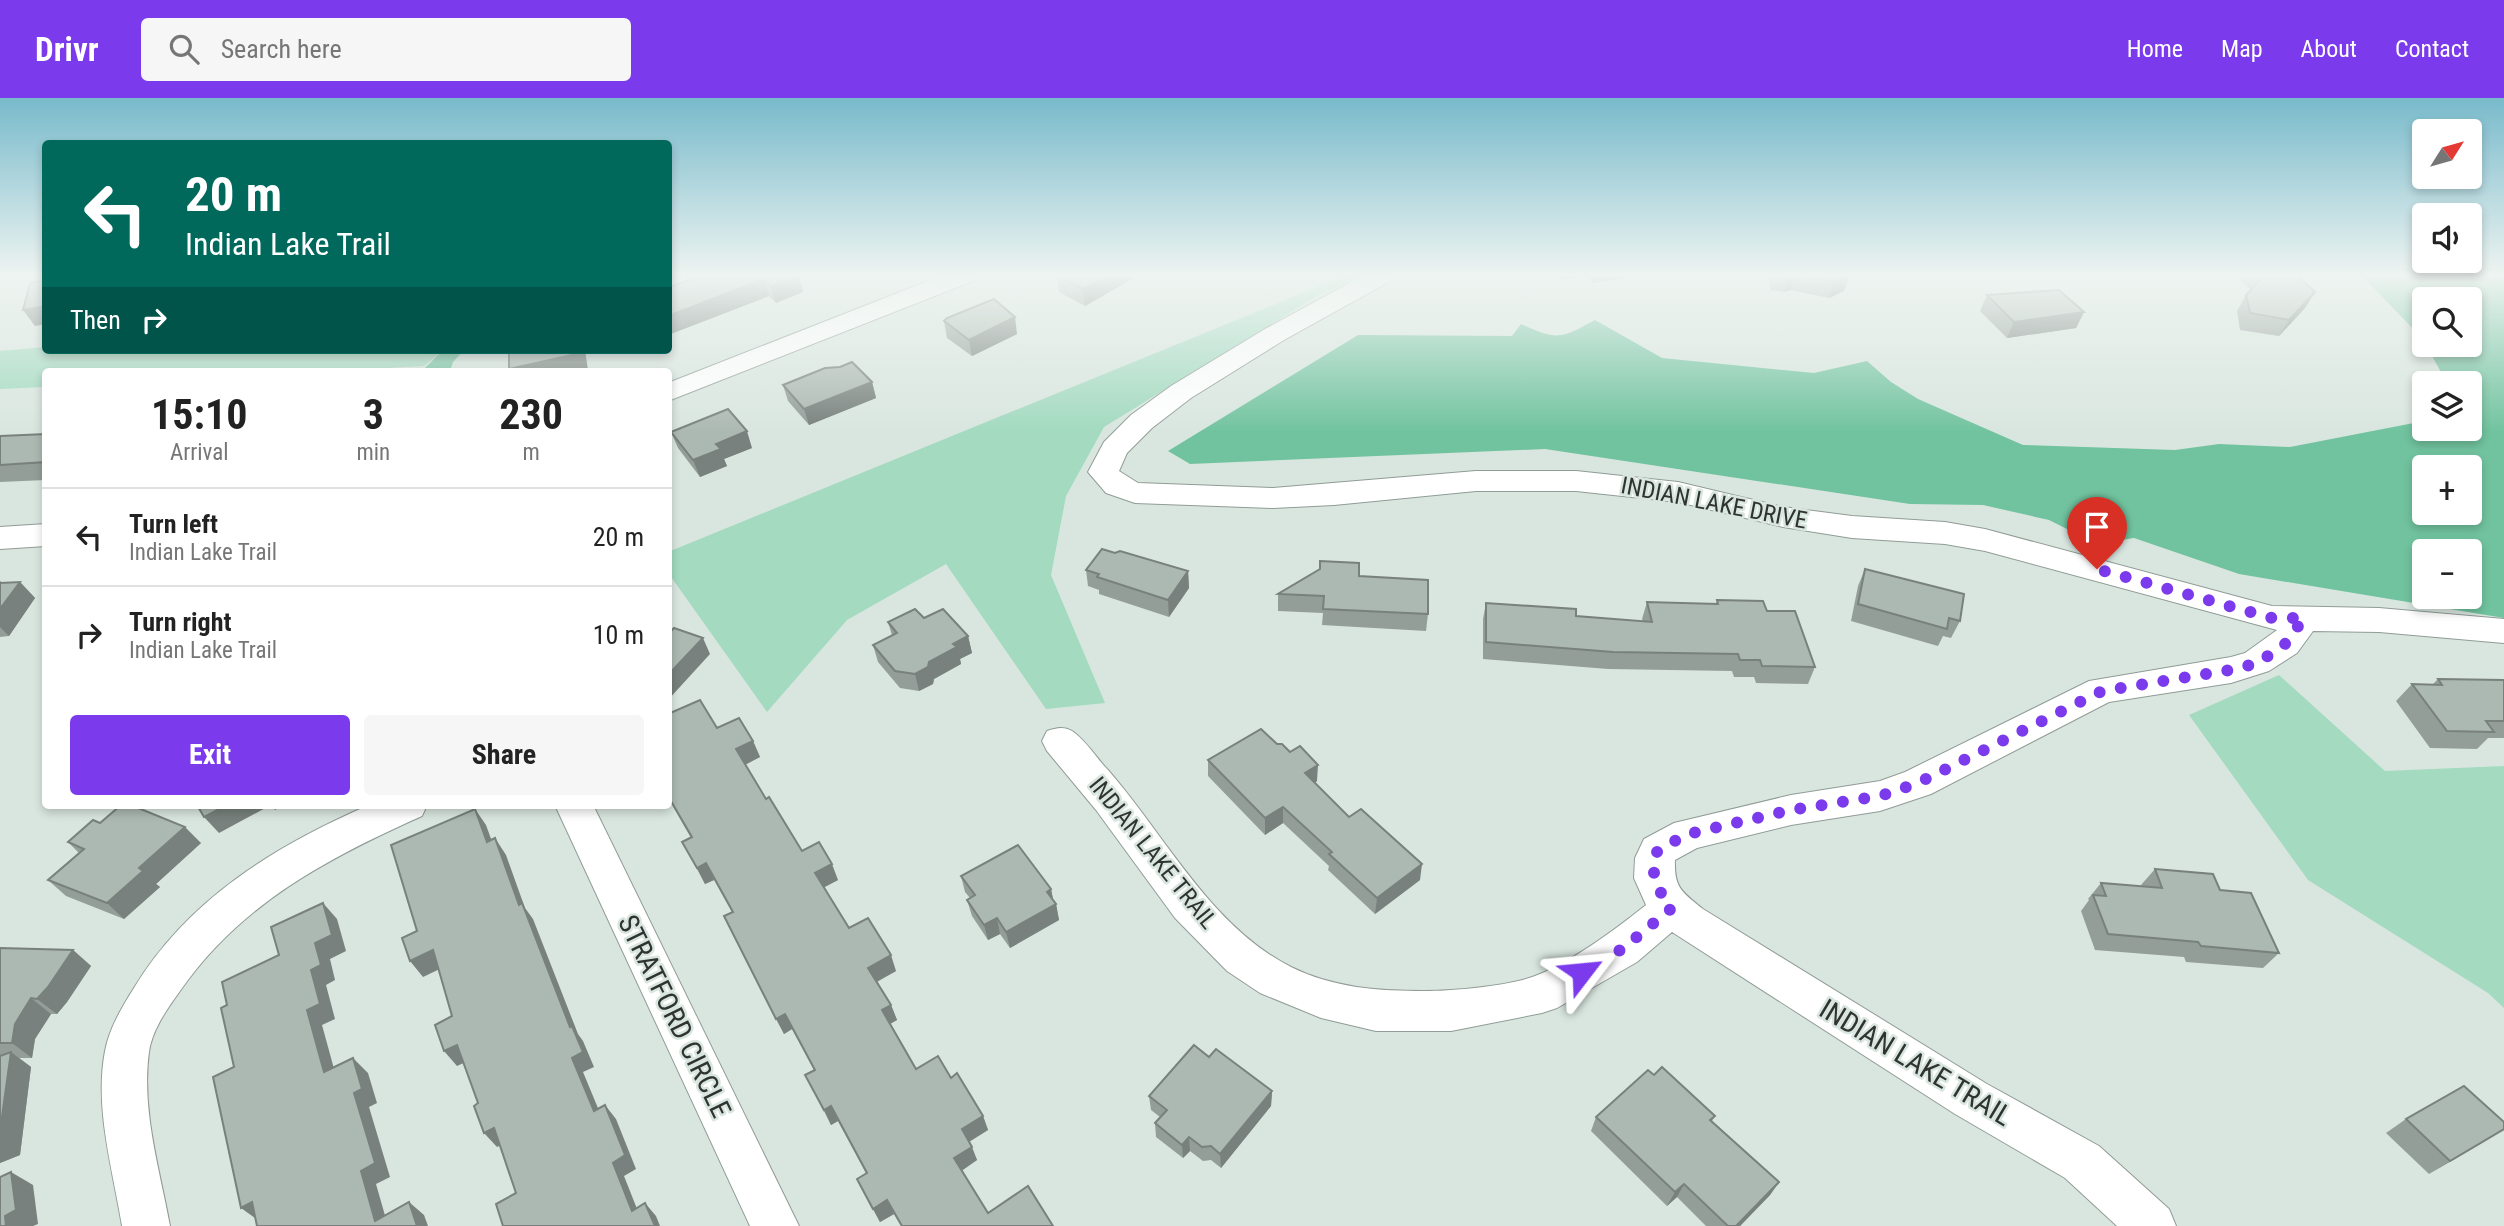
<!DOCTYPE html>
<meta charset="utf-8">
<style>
:root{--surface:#fff;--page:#f6f6f6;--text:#222;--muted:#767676;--line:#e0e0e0;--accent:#7c3aed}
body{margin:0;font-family:"Roboto Condensed",sans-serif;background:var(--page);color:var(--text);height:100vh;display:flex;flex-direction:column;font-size:26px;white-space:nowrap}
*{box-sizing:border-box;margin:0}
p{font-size:23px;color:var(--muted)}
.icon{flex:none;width:38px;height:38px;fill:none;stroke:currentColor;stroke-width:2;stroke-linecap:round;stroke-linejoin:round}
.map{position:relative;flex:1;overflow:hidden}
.sheet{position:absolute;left:42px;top:270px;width:630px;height:441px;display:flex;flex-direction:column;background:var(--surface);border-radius:7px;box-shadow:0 4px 10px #0003}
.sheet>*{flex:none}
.guide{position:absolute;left:42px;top:42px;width:630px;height:214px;border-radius:7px;box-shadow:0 4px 10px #0003;background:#00695c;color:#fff;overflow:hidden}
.needle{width:46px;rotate:53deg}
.buttons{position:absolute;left:2412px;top:21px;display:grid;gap:14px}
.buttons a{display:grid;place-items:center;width:70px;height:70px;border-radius:7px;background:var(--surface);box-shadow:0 4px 10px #0003;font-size:35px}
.pin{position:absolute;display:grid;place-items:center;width:60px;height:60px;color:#fff;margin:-72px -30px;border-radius:50% 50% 50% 0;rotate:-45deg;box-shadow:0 0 7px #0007}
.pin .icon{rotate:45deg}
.me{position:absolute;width:77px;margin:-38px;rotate:61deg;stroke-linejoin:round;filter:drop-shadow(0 0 5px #0008)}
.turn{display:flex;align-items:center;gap:24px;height:147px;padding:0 28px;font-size:32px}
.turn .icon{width:91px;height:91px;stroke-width:2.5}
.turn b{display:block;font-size:49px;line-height:60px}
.then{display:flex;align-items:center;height:66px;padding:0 28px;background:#0003;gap:14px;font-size:26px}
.eta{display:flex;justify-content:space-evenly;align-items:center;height:119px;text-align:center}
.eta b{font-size:42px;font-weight:700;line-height:49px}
.primary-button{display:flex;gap:14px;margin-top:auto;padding:14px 28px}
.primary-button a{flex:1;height:80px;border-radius:7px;background:var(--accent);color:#fff;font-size:28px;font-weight:700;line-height:80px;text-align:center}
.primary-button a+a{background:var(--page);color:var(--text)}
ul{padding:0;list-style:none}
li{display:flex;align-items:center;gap:21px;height:98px;padding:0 28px;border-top:2px solid var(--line)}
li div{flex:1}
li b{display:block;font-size:26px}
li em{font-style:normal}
header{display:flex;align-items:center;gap:42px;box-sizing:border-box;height:98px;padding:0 35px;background:var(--accent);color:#fff}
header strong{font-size:33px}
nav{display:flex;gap:38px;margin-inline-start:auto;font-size:24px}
.search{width:490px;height:63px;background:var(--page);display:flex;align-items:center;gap:18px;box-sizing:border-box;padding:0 24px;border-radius:7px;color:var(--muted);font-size:26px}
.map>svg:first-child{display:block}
.green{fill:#a3dac0}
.water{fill:#71c39f;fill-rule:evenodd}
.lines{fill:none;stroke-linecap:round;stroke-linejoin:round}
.street-casing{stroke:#909c96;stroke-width:2}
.street{fill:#fff;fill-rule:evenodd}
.wall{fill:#949e99}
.shaded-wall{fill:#78817d}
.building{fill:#acb8b2;stroke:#78817d;stroke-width:2}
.route{stroke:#7c3aed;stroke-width:12;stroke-dasharray:0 21.6}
.labels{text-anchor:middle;stroke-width:5;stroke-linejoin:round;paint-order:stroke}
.street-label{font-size:24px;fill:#2f3331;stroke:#d9e6df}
.near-street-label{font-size:28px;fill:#2f3331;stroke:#d9e6df}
</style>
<header>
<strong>Drivr</strong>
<div class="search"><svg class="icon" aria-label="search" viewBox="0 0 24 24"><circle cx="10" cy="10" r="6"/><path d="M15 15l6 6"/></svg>Search here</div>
<nav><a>Home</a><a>Map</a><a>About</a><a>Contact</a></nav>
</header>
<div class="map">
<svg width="2504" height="1128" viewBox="0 0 2504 1128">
<rect width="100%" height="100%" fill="#d9e6df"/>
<g class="green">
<polygon points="1349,176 1369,176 1317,198 1104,329 1066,398 1051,477 1105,605 1046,611 946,466 847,522 767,614 669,476 668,454"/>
<polygon points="45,249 46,252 443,252 424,268 334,273 46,273 45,289 0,291 0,253"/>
<polygon points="2279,577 2385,673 2504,668 2504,910 2488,895 2308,782 2189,617"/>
</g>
<g class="water">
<path d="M2360,176h144v344l-265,-44 -105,-36 -37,6 -48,-24 -66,-15 -73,-1 -365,-55 -355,15 -22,-13 190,-116 154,1 9,-12c37,17 39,15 74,-4l67,38 152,15 53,-12 24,21 27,17 105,46 152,5 44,-6 71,3 134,-26v8h45v-46h-22l-21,-38h43v-46h-45v41zM2424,369h45v46h-45zM2424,453h45v46h-45z"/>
<polygon points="443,252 464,252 453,264 450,273 422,273"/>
</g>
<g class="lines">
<g class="street-casing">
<g id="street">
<polygon points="946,176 982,176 978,181 668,303 668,285"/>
<path d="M1366,176h32l-4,5 -110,61 -93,58 -39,30 -25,25 -8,18 19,12 135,5 203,-17h100l102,11 105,25 69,9 93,6 40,7 287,77 107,2 125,11v24l-125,-11 -66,-1 -16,22 -28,18 -38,12 -122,19 -178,92 -51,17 -89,14 -94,23 -22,12c-1,28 7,32 28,49l284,175 112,62 70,63 7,17h-59l-52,-48 -110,-64 -283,-182 -35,30 -80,46 -15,5 -91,18h-75l-55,-13 -61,-25 -33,-22 -52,-53 -79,-108 -49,-59 -5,-10 5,-10c9,-3 17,-5 25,0 13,8 25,28 36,39 57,65 103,157 183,197 42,21 88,24 134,24 28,0 84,-5 110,-15 37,-14 81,-47 111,-71l-12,-27 1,-20 9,-19 30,-16 117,-28 89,-14 25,-9 184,-91 142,-24 14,-4 32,-23 -292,-79 -40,-7 -93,-6 -69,-11 -105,-25 -102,-11h-100l-142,14 -61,3 -138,-5 -29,-10 -18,-21 16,-30 27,-27 40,-29 94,-57z"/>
<polygon points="46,426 46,448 0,451 0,429"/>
<path d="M369,707h58l-5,11c-94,42 -182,88 -242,175 -13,18 -28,39 -31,61 -8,58 11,118 21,174h-48c-9,-56 -28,-118 -17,-175 4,-22 17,-44 29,-63 54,-89 141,-142 235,-183z"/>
<polygon points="555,707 593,707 799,1128 750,1128"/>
</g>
</g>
<use href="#street" class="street"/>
</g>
<g class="wall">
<polygon points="685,176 799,179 803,194 776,205 769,198 668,237 668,189 687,183"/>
<polygon points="1555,176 1647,176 1592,185 1587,177 1560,182"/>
<polygon points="1769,176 1850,176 1850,177 1844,193 1829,200 1791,192 1784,194 1770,192"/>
<polygon points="2239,176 2296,176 2315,194 2305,210 2279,238 2240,232 2237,213 2246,197 2251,192 2237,179"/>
<polygon points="1057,178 1132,181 1085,208 1059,194"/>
<polygon points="1987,197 2084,214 2076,230 2007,240 1980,213"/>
<polygon points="944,223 1017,236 972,258 947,240"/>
<polygon points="872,284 876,300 809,327 788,303 783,287"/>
<polygon points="671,334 752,350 724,361 727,368 700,379 678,350"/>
<polygon points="46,336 46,382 0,384 0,338"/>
<polygon points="1115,455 1188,473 1189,490 1169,519 1099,496 1099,492 1088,488 1086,472"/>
<polygon points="1865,471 1960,523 1951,540 1943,538 1938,548 1851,523 1858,488"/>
<polygon points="1359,478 1428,516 1426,533 1322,527 1323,515 1278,513 1278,496"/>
<polygon points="0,483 2,485 20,484 35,500 9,538 0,539"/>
<polygon points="1717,502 1767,513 1815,569 1808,586 1756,585 1754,579 1734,579 1732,573 1608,571 1483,561 1483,521 1486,505 1576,518 1643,523 1642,521 1647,504 1716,506"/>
<polygon points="924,520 968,538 972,555 960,561 961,566 934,581 933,586 919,593 900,590 878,564 873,547 892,537 888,524"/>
<polygon points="2438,581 2504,582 2504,640 2488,640 2477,651 2430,650 2396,603 2412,586 2433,586"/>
<polygon points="668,616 717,630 753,643 760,659 745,666 766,701 802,753 838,782 824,789 849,830 896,873 877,884 891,907 897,922 890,926 916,971 951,980 983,1018 988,1032 969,1044 977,1062 962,1072 988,1115 1053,1128 901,1128 894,1116 880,1124 857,1081 866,1075 838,1023 831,1027 813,991 814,972 792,931 784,936 732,814 714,782 705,786 691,760 691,740 668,700"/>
<polygon points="1208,662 1317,683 1315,685 1349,719 1420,782 1375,816 1328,772 1329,768 1283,725 1265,737 1208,678"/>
<polygon points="100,725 201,745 156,786 160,789 124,821 66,798 48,782 79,755 68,744"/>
<polygon points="2155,771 2220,792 2279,855 2263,870 2186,864 2184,859 2095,852 2081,813 2089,802 2088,801 2101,785 2142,788 2141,787"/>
<polygon points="961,778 1051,791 1053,801 1056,806 1059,822 1010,850 1000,836 988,842 972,818 967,802 970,800 965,794"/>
<polygon points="0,850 73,852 91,868 67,904 57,916 51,916 35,941 32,960 19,960 31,969 20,1057 0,1065"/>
<polygon points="1209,959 1272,993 1271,1008 1221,1070 1211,1062 1203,1063 1190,1053 1183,1060 1156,1039 1155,1025 1160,1019 1151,1012 1149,998"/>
<polygon points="1654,977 1715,1018 1712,1023 1779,1084 1770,1097 1740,1128 1706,1128 1677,1099 1667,1108 1591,1033 1596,1019"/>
<polygon points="2406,1021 2504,1031 2429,1076 2386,1035"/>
</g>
<g class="shaded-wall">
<polygon points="788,176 806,176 799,179 803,194 776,205 771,188"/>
<polygon points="1111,176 1131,176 1132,181 1085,208 1083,191"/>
<polygon points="1561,176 1587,176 1587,177 1560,182"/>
<polygon points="1594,176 1647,176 1592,185"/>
<polygon points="1796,176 1791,192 1784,194 1789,178"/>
<polygon points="1850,177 1844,193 1829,200 1834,183"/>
<polygon points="764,181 769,198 668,237 668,218"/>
<polygon points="2315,194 2305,210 2279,238 2289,222"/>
<polygon points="46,208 46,226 35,228 23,212"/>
<polygon points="2084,214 2076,230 2007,240 2014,224"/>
<polygon points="1015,219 1017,236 972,258 969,242"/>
<polygon points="581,252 585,252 588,272 582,273 510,273 509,271"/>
<polygon points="872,284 876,300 809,327 804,311"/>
<polygon points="747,333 752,350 724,361 727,368 700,379 693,362 716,346"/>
<polygon points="1188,473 1189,490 1169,519 1168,502"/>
<polygon points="0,483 11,495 20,484 35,500 9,538 0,529"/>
<polygon points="968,538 972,555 960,561 961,566 934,581 933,586 919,593 915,576 953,546"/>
<polygon points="703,540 710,556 668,602 668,577"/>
<polygon points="753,643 760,659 743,668 736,651"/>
<polygon points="1318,667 1317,683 1305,691 1305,675"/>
<polygon points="227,707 284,707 275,712 271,707 219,735 204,719"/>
<polygon points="1283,709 1283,725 1265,737 1265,720"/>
<polygon points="475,711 486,727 498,760 487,744"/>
<polygon points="185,729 201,745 156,786 160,789 124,821 107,805 139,770"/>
<polygon points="495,740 506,757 525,810 533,821 578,936 583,943 594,969 583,974 605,1027 594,1013 572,960"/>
<polygon points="706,765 714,782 705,786 697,770"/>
<polygon points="832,766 838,782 821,791 815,775"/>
<polygon points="1422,766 1420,782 1375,816 1377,800"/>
<polygon points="1051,791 1054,807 1056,806 1059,822 1010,850 1006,834 1047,794"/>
<polygon points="323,805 337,821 346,853 330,861 335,882 326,887 335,921 322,927 339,989 324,974 307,912 311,872"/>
<polygon points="997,820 1000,836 988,842 984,827"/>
<polygon points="73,852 91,868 67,904 57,916 37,901"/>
<polygon points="433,852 446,868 423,879 410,863"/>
<polygon points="891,857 896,873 874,885 868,870"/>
<polygon points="31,900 51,916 35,941 32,960 12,945 15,926"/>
<polygon points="891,907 897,922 888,927 882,912"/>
<polygon points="785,916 792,931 784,936 776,921"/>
<polygon points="457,947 470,962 457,968 444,953"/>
<polygon points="11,954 31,969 20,1057 0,1065 0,1033"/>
<polygon points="353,960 368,975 377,1005 369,1009 390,1079 376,1086 388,1128 375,1123 361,1073 354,995"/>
<polygon points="1272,993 1271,1008 1221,1070 1220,1056"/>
<polygon points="605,1007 616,1021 636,1071 624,1078 643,1126 632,1113 613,1065"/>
<polygon points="831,1008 838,1023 831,1027 824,1012"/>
<polygon points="983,1018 988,1032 967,1045 962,1031"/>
<polygon points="494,1030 507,1044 497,1049 484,1035"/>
<polygon points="2504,1031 2487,1042 2429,1076 2450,1063"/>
<polygon points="1189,1039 1190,1053 1183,1060 1182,1047"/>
<polygon points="972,1049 977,1062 960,1074 954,1060"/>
<polygon points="11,1074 33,1087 38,1126 33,1128 6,1128 5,1118"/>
<polygon points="1779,1084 1770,1097 1740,1128 1736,1128"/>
<polygon points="1684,1086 1677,1099 1667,1108 1675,1094"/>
<polygon points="887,1102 894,1116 880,1124 873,1111"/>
<polygon points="252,1104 259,1123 241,1110"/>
<polygon points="409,1104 424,1117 428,1128 417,1128"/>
<polygon points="645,1105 656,1118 660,1128 655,1128"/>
</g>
<g class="building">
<polygon points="685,176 796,176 798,178 771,188 764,181 668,218 668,189 690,182"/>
<polygon points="1060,176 1111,176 1083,191 1057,178"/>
<polygon points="1775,176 1796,176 1789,178"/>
<polygon points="1796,176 1850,176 1850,177 1834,183"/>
<polygon points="2261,176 2296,176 2315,194 2289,222 2250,215 2246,197 2263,179"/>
<polygon points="46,182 46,208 23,212 30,185"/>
<polygon points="2059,192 2084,214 2014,224 1987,197"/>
<polygon points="994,201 1015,219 969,242 944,223 947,220"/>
<polygon points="509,252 581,252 581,255 509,271"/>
<polygon points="852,264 872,284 804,311 783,287 825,270 840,269"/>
<polygon points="728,311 747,333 716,346 721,351 693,362 671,334"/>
<polygon points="46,336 46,364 0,367 0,338"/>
<polygon points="1102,451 1115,455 1120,453 1188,473 1168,502 1097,479 1099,476 1086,472"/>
<polygon points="1320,463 1359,465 1359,478 1428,482 1428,516 1323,511 1324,498 1278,496 1320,471"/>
<polygon points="1865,471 1964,496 1960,523 1949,520 1947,531 1858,506"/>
<polygon points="20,484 0,511 0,485"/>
<polygon points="1717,502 1763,503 1767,513 1795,513 1815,569 1762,568 1760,562 1740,562 1738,556 1613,554 1486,544 1486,505 1576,511 1576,518 1652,524 1647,504 1718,506"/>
<polygon points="915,511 924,520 943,511 968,538 953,546 957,549 929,564 928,569 915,576 895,573 873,547 897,535 888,524"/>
<polygon points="674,530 703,540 668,577 668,536"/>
<polygon points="2438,581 2504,582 2504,623 2486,623 2494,634 2447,633 2412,586 2442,587"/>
<polygon points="700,602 717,630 739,620 753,643 736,651 766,701 769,699 802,753 819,744 832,766 815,775 849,830 868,820 891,857 868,870 891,907 882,912 916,971 938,958 951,980 957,975 983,1018 962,1031 972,1049 954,1060 988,1115 1028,1088 1053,1128 902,1128 887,1102 873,1111 857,1081 867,1075 831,1008 824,1012 805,977 815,972 785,916 776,921 724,818 733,814 706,765 697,770 682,744 692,739 668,698 668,616"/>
<polygon points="1261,631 1277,646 1282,646 1290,654 1300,648 1318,667 1305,675 1349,719 1361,711 1422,766 1377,800 1329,756 1332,754 1283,709 1265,720 1208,662"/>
<polygon points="121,707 131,707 185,729 139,770 143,773 107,805 48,782 84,751 68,744 93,722 100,725"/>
<polygon points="197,707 227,707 204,719"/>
<polygon points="475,711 487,744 495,740 519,807 522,805 570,929 572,928 583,954 572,960 594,1013 605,1007 625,1057 613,1065 632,1113 645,1105 655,1128 503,1128 496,1106 516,1095 494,1030 484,1035 474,1008 478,1005 457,947 444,953 435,927 452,918 433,852 410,863 402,840 417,833 391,747"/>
<polygon points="1018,747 1051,791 1047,794 1056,806 1006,834 997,820 984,827 967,802 975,797 961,778"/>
<polygon points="2155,771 2213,776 2220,792 2251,795 2279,855 2201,848 2198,844 2108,836 2093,797 2106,798 2101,785 2162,790"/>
<polygon points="323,805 332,837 315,845 321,867 311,872 320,906 307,912 324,974 353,960 362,991 354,995 375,1065 361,1073 375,1123 409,1104 417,1128 257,1128 252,1104 241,1110 213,979 234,969 221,910 227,907 222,884 279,857 271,829"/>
<polygon points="0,850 73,852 48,889 37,901 31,900 15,926 12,945 0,945"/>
<polygon points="1194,947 1209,959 1216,951 1272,993 1220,1056 1211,1048 1202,1049 1189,1039 1182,1047 1155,1025 1167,1012 1149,998"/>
<polygon points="11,954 0,1033 0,958"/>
<polygon points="1662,969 1715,1018 1710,1022 1779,1084 1736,1128 1728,1128 1684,1086 1675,1094 1596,1019 1648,972 1654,977"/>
<polygon points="2464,988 2504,1024 2504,1031 2450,1063 2406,1021"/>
<polygon points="11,1074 16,1112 5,1118 6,1128 0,1128 0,1079"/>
</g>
<linearGradient id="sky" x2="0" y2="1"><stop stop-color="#78bacb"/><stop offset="0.53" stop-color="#eef4f1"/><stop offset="1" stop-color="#eef4f1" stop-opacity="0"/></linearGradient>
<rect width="2504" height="334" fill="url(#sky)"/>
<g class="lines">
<polyline class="route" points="1582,874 1622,851 1672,810 1661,795 1654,780 1654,760 1658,752 1688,736 1791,712 1880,698 1918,685 2102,593 2231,572 2258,565 2285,546 2304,520 2272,520 2097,471"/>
</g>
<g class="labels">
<g class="street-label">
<text transform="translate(1714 405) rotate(11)" y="8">INDIAN LAKE DRIVE</text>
<text transform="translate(1153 755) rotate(51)" y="8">INDIAN LAKE TRAIL</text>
</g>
<g class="near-street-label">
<text transform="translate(675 918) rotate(64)" y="10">STRATFORD CIRCLE</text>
<text transform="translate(1916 964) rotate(31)" y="10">INDIAN LAKE TRAIL</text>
</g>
</g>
</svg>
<div class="buttons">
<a><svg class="needle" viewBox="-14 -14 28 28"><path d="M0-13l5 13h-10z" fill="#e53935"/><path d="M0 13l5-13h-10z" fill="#767676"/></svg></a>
<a><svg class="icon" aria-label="sound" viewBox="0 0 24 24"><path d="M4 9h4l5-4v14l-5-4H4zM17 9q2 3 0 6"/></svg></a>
<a><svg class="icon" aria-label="search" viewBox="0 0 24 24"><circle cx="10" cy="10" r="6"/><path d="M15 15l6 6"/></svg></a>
<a><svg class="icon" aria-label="layers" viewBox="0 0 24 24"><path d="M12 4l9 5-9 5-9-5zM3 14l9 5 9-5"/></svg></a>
<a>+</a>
<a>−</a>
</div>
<div class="pin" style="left:2097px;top:471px;background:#d93025"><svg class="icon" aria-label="arrive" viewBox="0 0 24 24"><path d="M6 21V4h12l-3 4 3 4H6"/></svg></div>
<svg class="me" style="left:1582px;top:874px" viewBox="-20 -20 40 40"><path d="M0-17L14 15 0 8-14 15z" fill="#7c3aed" stroke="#fff" stroke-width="4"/></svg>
<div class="guide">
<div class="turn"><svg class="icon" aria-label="left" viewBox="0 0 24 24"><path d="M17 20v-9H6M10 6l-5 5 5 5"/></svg><div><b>20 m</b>Indian Lake Trail</div></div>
<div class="then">Then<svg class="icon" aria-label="right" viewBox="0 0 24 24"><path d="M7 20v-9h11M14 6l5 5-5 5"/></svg></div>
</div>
<section class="sheet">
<div class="eta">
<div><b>15:10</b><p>Arrival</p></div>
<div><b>3</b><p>min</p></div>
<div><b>230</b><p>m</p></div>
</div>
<ul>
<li><svg class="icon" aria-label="left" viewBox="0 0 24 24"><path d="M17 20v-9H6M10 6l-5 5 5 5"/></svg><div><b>Turn left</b><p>Indian Lake Trail</p></div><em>20 m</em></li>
<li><svg class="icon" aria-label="right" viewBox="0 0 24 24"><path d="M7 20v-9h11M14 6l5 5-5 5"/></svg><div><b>Turn right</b><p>Indian Lake Trail</p></div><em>10 m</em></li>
</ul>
<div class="primary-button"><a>Exit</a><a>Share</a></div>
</section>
</div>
